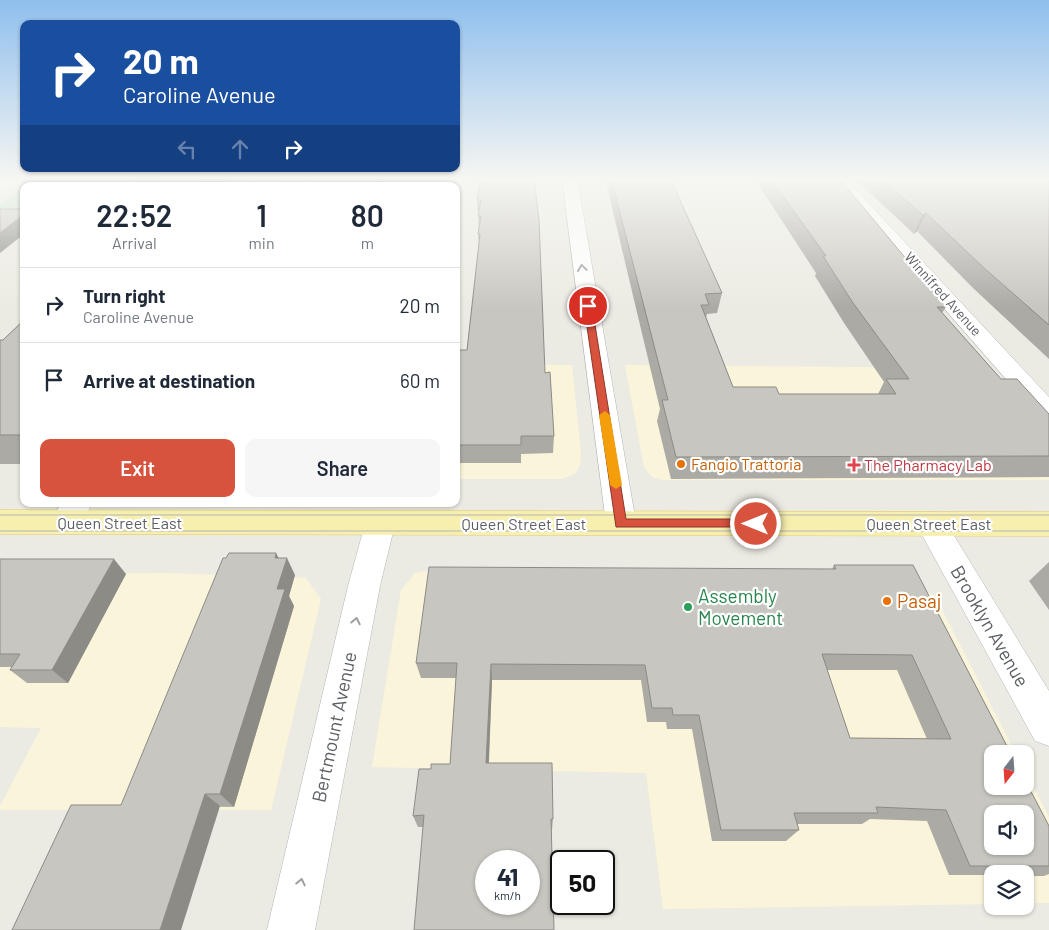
<!DOCTYPE html>
<style>
:root{--surface:#fff;--page:#f6f6f7;--text:#1f2937;--muted:#747a83;--line:#e0e1e3;--accent:#d7533e}
body{margin:0;font-family:Barlow,sans-serif;background:var(--page);color:var(--text);height:100vh;display:flex;flex-direction:column;font-size:19px;white-space:nowrap}
*{box-sizing:border-box;margin:0}
p{font-size:16px;color:var(--muted)}
.icon{flex:none;width:28px;height:28px;fill:none;stroke:currentColor;stroke-width:2;stroke-linecap:round;stroke-linejoin:round}
.map{position:relative;flex:1;overflow:hidden}
.panel{position:absolute;left:20px;top:182px;width:440px;height:325px;display:flex;flex-direction:column;background:var(--surface);border-radius:10px;box-shadow:0 1px 4px #0004}
.panel>*{flex:none}
.hud{position:absolute;left:20px;top:20px;width:440px;height:152px;border-radius:10px;box-shadow:0 1px 4px #0004;background:#1a4fa0;color:#fff;overflow:hidden}
.needle{width:32px;rotate:197deg}
.tools{position:absolute;left:984px;top:745px;display:grid;gap:10px}
.tools a{display:grid;place-items:center;width:50px;height:50px;border-radius:10px;background:var(--surface);box-shadow:0 1px 4px #0004;font-size:25px}
.speed{position:absolute;left:475px;top:850px;display:flex;gap:10px;font-size:25px;font-weight:700;text-align:center}
.speed>*{display:grid;place-content:center;width:65px;height:65px;border-radius:50%;background:var(--surface);box-shadow:0 1px 4px #0004;line-height:1}
.speed small{font-size:12px;font-weight:400}
.speed .limit{border:2px solid #111;border-radius:8px;background:#fff;color:#111}
.pin{position:absolute;display:grid;place-items:center;width:42px;height:42px;color:#fff;margin:-21px;border:2px solid #fff;border-radius:50%;box-shadow:0 1px 5px #0007}
.me{position:absolute;width:55px;margin:-28px;rotate:270deg;stroke-linejoin:round;filter:drop-shadow(0 0 4px #0008)}
.turn{display:flex;align-items:center;gap:18px;height:105px;padding:0 20px;font-size:22px}
.turn .icon{width:65px;height:65px;stroke-width:2.5}
.turn b{display:block;font-size:35px;line-height:42px}
.lanes{display:flex;align-items:center;height:48px;padding:0 20px;background:#0003;justify-content:center;gap:25px;direction:ltr}
.lanes .off{opacity:.35}
.eta{display:flex;justify-content:space-evenly;align-items:center;height:85px;text-align:center}
.eta b{font-size:30px;font-weight:600;line-height:35px}
.action{display:flex;gap:10px;margin-top:auto;padding:10px 20px}
.action a{flex:1;height:58px;border-radius:10px;background:var(--accent);color:#fff;font-size:20px;font-weight:600;line-height:58px;text-align:center}
.action a+a{background:var(--page);color:var(--text)}
ul{padding:0;list-style:none}
li{display:flex;align-items:center;gap:15px;height:75px;padding:0 20px;border-top:1px solid var(--line)}
li div{flex:1}
li b{display:block;font-size:19px}
li em{font-style:normal}
.map>svg:first-child{display:block}
.commercial{fill:#faf5da;fill-rule:evenodd}
.green{fill:#c2e2c4}
.lines{fill:none;stroke-linecap:round;stroke-linejoin:round}
.minor-casing{stroke:#b3b5b9;stroke-width:1}
.major-casing{stroke:#e3c766;stroke-width:1}
.minor{fill:#fff;fill-rule:evenodd}
.major{fill:#f7efae;fill-rule:evenodd}
.tram{stroke:#b3b4b4;stroke-width:1}
.wall{fill:#acaaa5;fill-rule:evenodd}
.shaded-wall{fill:#8c8b86}
.building{fill:#c8c6c0;stroke:#8c8b86;fill-rule:evenodd}
.oneway{stroke:#9d9ea1}
.route{fill:#d7533e;stroke:#8c3628}
.slow{fill:#f59e0b}
.food-dot{fill:#e8710a;stroke:#fff;stroke-width:2}
.health-dot{fill:#e0444e;stroke:#fff;stroke-width:2}
.leisure-dot{fill:#2e9e5b;stroke:#fff;stroke-width:2}
.labels{text-anchor:middle;stroke-width:4.5;stroke-linejoin:round;paint-order:stroke}
.far-street-label{font-size:14px;fill:#5b5e62;stroke:#fff}
.food-label{font-size:16px;fill:#c56008;stroke:#fff;text-anchor:start}
.health-label{font-size:16px;fill:#be3a42;stroke:#fff;text-anchor:start}
.street-label{font-size:16px;fill:#5b5e62;stroke:#fff}
.near-leisure-label{font-size:19px;fill:#27864d;stroke:#fff;text-anchor:start}
.near-food-label{font-size:19px;fill:#c56008;stroke:#fff;text-anchor:start}
.near-street-label{font-size:19px;fill:#5b5e62;stroke:#fff}
</style>
<div class="map">
<svg width="1049" height="930" viewBox="0 0 1049 930">
<rect width="100%" height="100%" fill="#ecebe3"/>
<g class="commercial">
<polygon points="456,365 572,365 581,454 580,465 575,474 562,479 456,479"/>
<polygon points="625,365 987,368 1049,440 1049,480 663,480 652,477 644,467"/>
<path d="M436,570l457,5 42,21 81,158h-24v32h33v-15l24,46v86h-24v-29h-33v30l-329,5 -17,-136 -274,-6 29,-177 14,-17zM992,814h33v32h-33z"/>
<polygon points="168,573 306,578 321,599 271,810 0,810 0,806 41,728 0,727 0,574"/>
</g>
<g class="green">
<polygon points="36,178 127,178 124,186 24,186"/>
<polygon points="24,187 24,217 0,217 0,204"/>
</g>
<g class="lines">
<g class="minor-casing">
<g id="minor">
<polygon points="4,178 22,178 5,190 0,192 0,180"/>
<polygon points="285,178 301,178 295,186 279,186"/>
<polygon points="562,178 577,178 636,523 632,531 621,535 610,531 606,523"/>
<polygon points="830,178 845,178 1049,397 1049,420 1040,418"/>
<path d="M61,504h31c-10,18 -16,34 -39,26l-4,-8z"/>
<polygon points="380,512 391,516 395,524 380,586 315,930 267,930 348,586 365,524 369,516"/>
<polygon points="931,512 942,516 1049,691 1049,746 1035,741 916,524 920,516"/>
</g>
</g>
<g class="major-casing">
<polygon id="major" points="0,510 1049,512 1049,536 0,534"/>
</g>
<use href="#minor" class="minor"/>
<use href="#major" class="major"/>
<g class="tram">
<polyline points="0,515 1049,515"/>
<polyline points="0,531 1049,531"/>
</g>
</g>
<g class="wall">
<polygon points="140,178 233,178 226,186 138,186 136,181"/>
<polygon points="481,178 545,373 554,436 553,453 521,454 521,463 456,463 456,350 467,350 479,245 478,234 479,229 477,200"/>
<polygon points="605,178 670,178 722,293 717,313 707,314 706,318 733,387 779,394 878,394 884,382 844,323 815,276 816,273 754,178 839,178 946,307 942,313 1001,379 1049,414 1049,477 671,479 657,421 660,409"/>
<polygon points="854,178 1049,178 1049,359 973,288 917,231 914,234"/>
<polygon points="24,320 24,464 0,464 0,340 3,340"/>
<polygon points="278,558 295,575 289,596 294,606 234,807 121,805"/>
<polygon points="0,559 126,574 68,683 27,683 10,670 11,667 0,667"/>
<polygon points="1049,562 1049,610 1029,581"/>
<path d="M834,565h79l136,261v48l-5,2h-19v-2h-33v1h-43l-22,-54 -57,-2 -8,5h-65l2,6 -13,11h-74l-20,-112h-25l-1,-7h-19l-6,-42h-149l-3,83 64,56 -1,11 -134,-3 -5,-11 18,-47 19,-5 6,-86h-35l-5,-15 416,-94zM827,670h70l30,69 -77,-1z"/>
</g>
<g class="shaded-wall">
<polygon points="203,178 233,178 226,186 195,186"/>
<polygon points="377,178 385,178 381,186 374,186"/>
<polygon points="926,213 917,231 914,234 923,215"/>
<polygon points="24,214 24,234 0,253 0,233"/>
<polygon points="24,431 24,439 20,435"/>
<polygon points="276,553 284,568 287,558 295,575 289,596 294,606 234,807 220,794 277,589 275,558"/>
<polygon points="114,559 126,574 68,683 52,670"/>
<polygon points="491,664 492,680 488,776 486,763"/>
<polygon points="205,794 220,806 181,930 160,930"/>
</g>
<g class="building">
<polygon points="140,178 203,178 195,186 153,186 158,181 136,181"/>
<polygon points="322,178 377,178 374,186 317,186"/>
<polygon points="481,178 534,178 539,220 545,373 550,372 554,436 521,436 521,445 456,445 456,350 467,350 480,234 478,234 481,216 478,216 481,200 477,200"/>
<polygon points="611,178 670,178 722,293 705,294 709,305 701,305 733,387 776,387 779,394 896,394 886,379 909,379 853,303 823,256 826,256 770,178 839,178 946,307 937,307 1001,379 1017,379 1049,414 1049,456 676,457 662,400 668,400"/>
<polygon points="880,178 1049,178 1049,325 984,268 926,213 923,215"/>
<polygon points="0,209 24,209 24,214 0,233"/>
<polygon points="24,320 24,431 20,435 0,435 0,340 3,340"/>
<polygon points="229,553 276,553 275,558 287,558 277,589 285,589 220,794 205,794 160,930 12,930 71,805 121,805 223,558 226,558"/>
<polygon points="0,559 114,559 52,670 10,670 20,654 0,654"/>
<path d="M834,565h79l98,189h-19v32h33v-6l24,46v40h-79l-24,-56 -70,-3 2,6h-84l5,17h-78l-22,-115h-26l-1,-7h-20l-7,-43 -154,-1 -5,99h66l1,56h-2l3,111h-140l10,-115 -11,1 6,-47h12v-5h19l7,-101h-41l13,-96 407,2zM822,654l90,1 39,84 -101,-1zM992,814h33v32h-33zM486,861h43v43h-43z"/>
</g>
<defs><path id="oneway-chevron" d="M-2-3.5L2.5 0L-2 3.5" fill="none" stroke-width="1.6" stroke-linecap="round" stroke-linejoin="round" transform="scale(1.25)"/></defs>
<g class="oneway">
<use href="#oneway-chevron" transform="translate(582 268) rotate(-98)"/>
<use href="#oneway-chevron" transform="translate(356 621) rotate(-78)"/>
<use href="#oneway-chevron" transform="translate(301 882) rotate(-78)"/>
</g>
<linearGradient id="sky" x2="0" y2="1"><stop stop-color="#8fbfee"/><stop offset="0.58" stop-color="#f6f6f2"/><stop offset="1" stop-color="#f6f6f2" stop-opacity="0"/></linearGradient>
<rect width="1049" height="308" fill="url(#sky)"/>
<polygon class="route" points="588,303 592,306 626,519 756,519 761,520 763,524 761,527 616,527 584,306"/>
<polygon class="slow" points="605,411 610,415 622,485 616,489 610,485 599,415"/>
<g class="food-dot">
<circle cx="681" cy="464" r="5"/>
<circle cx="887" cy="601" r="5"/>
</g>
<path class="health-dot" d="M851.5 457.5h5v5h5v5h-5v5h-5v-5h-5v-5h5z"/>
<circle class="leisure-dot" cx="688" cy="607" r="5"/>
<g class="labels">
<g class="far-street-label">
<text transform="translate(943 294) rotate(48)" y="5">Winnifred Avenue</text>
</g>
<g class="food-label">
<text x="691" y="470">Fangio Trattoria</text>
</g>
<g class="health-label">
<text x="864" y="471">The Pharmacy Lab</text>
</g>
<g class="street-label">
<text x="120" y="529">Queen Street East</text>
<text x="524" y="530">Queen Street East</text>
<text x="929" y="530">Queen Street East</text>
</g>
<g class="near-leisure-label">
<text x="698" y="603">Assembly<tspan x="698" dy="22">Movement</tspan></text>
</g>
<g class="near-food-label">
<text x="897" y="608">Pasaj</text>
</g>
<g class="near-street-label">
<text transform="translate(990 626) rotate(60)" y="7">Brooklyn Avenue</text>
<text transform="translate(334 727) rotate(-78)" y="7">Bertmount Avenue</text>
</g>
</g>
</svg>
<div class="tools">
<a><svg class="needle" viewBox="-14 -14 28 28"><path d="M0-13l5 13h-10z" fill="#e53935"/><path d="M0 13l5-13h-10z" fill="#747a83"/></svg></a>
<a><svg class="icon" aria-label="sound" viewBox="0 0 24 24"><path d="M4 9h4l5-4v14l-5-4H4zM17 9q2 3 0 6"/></svg></a>
<a><svg class="icon" aria-label="layers" viewBox="0 0 24 24"><path d="M12 4l9 5-9 5-9-5zM3 14l9 5 9-5"/></svg></a>
</div>
<div class="speed"><div>41<small>km/h</small></div><div class="limit">50</div></div>
<div class="pin" style="left:588px;top:306px;background:#d93025"><svg class="icon" aria-label="arrive" viewBox="0 0 24 24"><path d="M6 21V4h12l-3 4 3 4H6"/></svg></div>
<svg class="me" style="left:756px;top:524px" viewBox="-20 -20 40 40"><circle r="17" fill="#d7533e" stroke="#fff" stroke-width="3"/><path d="M0-11L8 9 0 5-8 9z" fill="#fff"/></svg>
<div class="hud">
<div class="turn"><svg class="icon" aria-label="right" viewBox="0 0 24 24"><path d="M7 20v-9h11M14 6l5 5-5 5"/></svg><div><b>20 m</b>Caroline Avenue</div></div>
<div class="lanes"><svg class="icon off" aria-label="left" viewBox="0 0 24 24"><path d="M17 20v-9H6M10 6l-5 5 5 5"/></svg><svg class="icon off" aria-label="ahead" viewBox="0 0 24 24"><path d="M12 20V5M6 11l6-6 6 6"/></svg><svg class="icon" aria-label="right" viewBox="0 0 24 24"><path d="M7 20v-9h11M14 6l5 5-5 5"/></svg></div>
</div>
<section class="panel">
<div class="eta">
<div><b>22:52</b><p>Arrival</p></div>
<div><b>1</b><p>min</p></div>
<div><b>80</b><p>m</p></div>
</div>
<ul>
<li><svg class="icon" aria-label="right" viewBox="0 0 24 24"><path d="M7 20v-9h11M14 6l5 5-5 5"/></svg><div><b>Turn right</b><p>Caroline Avenue</p></div><em>20 m</em></li>
<li><svg class="icon" aria-label="arrive" viewBox="0 0 24 24"><path d="M6 21V4h12l-3 4 3 4H6"/></svg><div><b>Arrive at destination</b></div><em>60 m</em></li>
</ul>
<div class="action"><a>Exit</a><a>Share</a></div>
</section>
</div>
